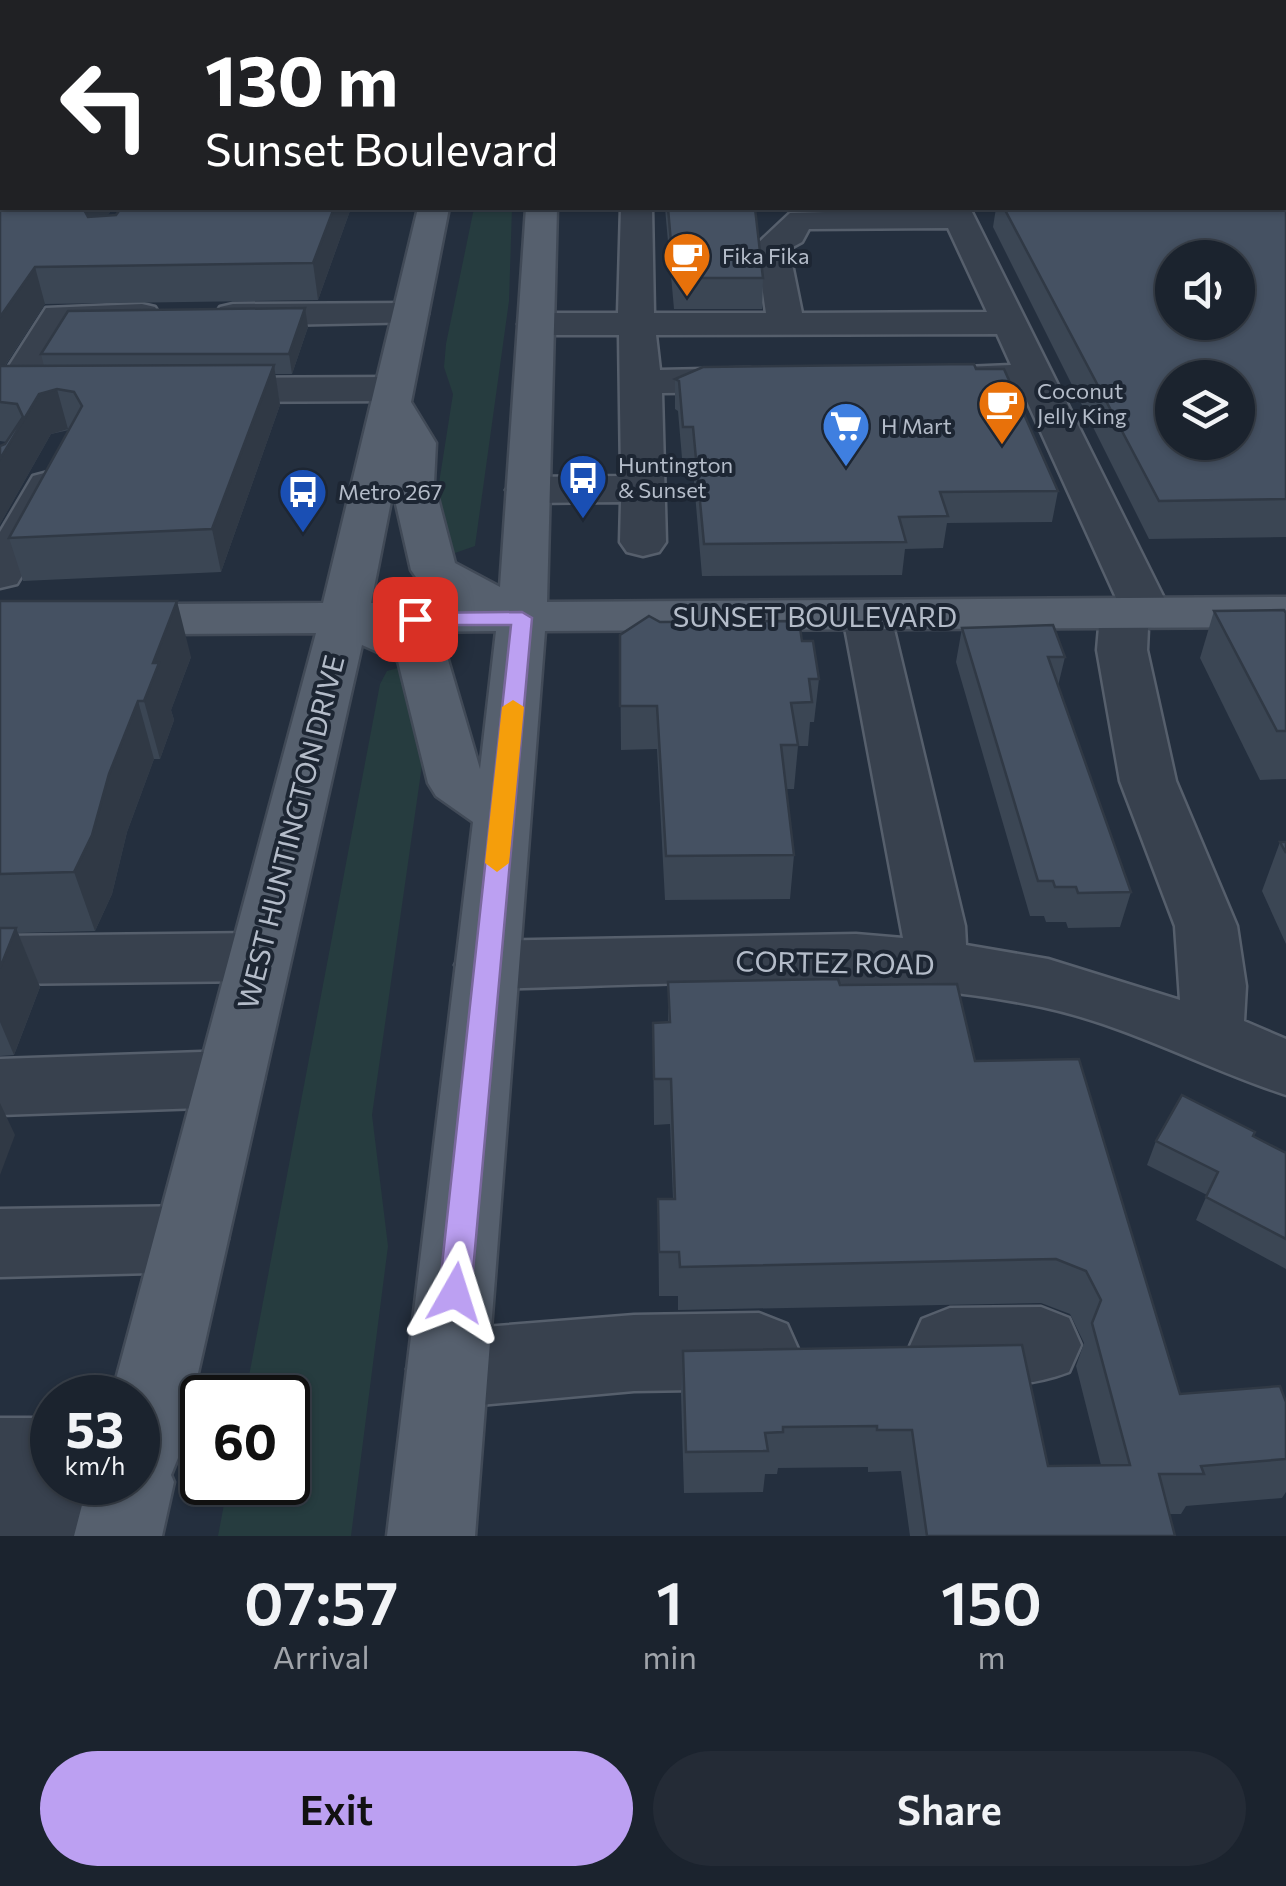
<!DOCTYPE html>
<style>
:root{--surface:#1b232e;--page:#242b36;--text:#f1f3f6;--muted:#a0a4aa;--line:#39404a;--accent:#bca0f2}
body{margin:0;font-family:Commissioner,sans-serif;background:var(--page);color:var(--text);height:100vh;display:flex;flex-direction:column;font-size:38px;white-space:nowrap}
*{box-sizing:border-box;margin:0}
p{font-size:32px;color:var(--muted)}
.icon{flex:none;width:55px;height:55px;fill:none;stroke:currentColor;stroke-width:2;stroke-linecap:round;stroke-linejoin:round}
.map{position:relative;height:1536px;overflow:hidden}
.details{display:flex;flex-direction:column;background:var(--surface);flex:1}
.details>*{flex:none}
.banner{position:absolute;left:0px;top:0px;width:1288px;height:210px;box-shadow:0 2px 8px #0004,0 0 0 2px var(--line);background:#202124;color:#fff;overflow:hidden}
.tools{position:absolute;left:1155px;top:240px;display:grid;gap:20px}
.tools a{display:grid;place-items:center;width:100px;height:100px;border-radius:50%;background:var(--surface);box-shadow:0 2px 8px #0004,0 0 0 2px var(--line);font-size:50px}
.speed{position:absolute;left:30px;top:1375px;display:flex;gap:20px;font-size:50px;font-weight:700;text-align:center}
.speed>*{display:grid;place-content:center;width:130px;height:130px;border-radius:50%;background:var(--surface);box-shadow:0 2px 8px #0004,0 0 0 2px var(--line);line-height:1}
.speed small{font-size:25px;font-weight:400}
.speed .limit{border:5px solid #111;border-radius:15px;background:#fff;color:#111}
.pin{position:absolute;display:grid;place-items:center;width:85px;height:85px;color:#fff;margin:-42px;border-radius:20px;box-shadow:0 5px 15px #0006}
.me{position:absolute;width:110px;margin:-55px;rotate:6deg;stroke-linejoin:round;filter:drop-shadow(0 0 8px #0008)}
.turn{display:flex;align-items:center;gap:35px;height:210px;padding:0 40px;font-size:45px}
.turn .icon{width:130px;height:130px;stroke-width:2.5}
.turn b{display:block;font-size:70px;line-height:85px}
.eta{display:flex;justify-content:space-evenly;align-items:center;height:170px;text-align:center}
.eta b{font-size:60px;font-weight:600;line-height:70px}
.button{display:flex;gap:20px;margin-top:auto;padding:20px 40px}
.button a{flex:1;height:115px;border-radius:60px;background:var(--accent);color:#111;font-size:40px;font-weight:600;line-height:115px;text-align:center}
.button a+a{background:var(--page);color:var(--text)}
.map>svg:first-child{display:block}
.green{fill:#263c3f}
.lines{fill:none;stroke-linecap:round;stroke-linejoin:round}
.minor-casing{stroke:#565f6c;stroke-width:5}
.major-casing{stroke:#414a57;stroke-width:5}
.minor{fill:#38414e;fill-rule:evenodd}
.major{fill:#56606e;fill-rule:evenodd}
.wall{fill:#3b4654}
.shaded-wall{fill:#303945}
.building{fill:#455162;stroke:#303945;stroke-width:2.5;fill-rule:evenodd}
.route{fill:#bca0f2;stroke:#7a689d;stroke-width:2.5}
.slow{fill:#f59e0b}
.labels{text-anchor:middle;stroke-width:8;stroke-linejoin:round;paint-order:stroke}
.far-poi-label{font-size:22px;fill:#b4bcc9;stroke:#1d2633;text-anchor:start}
.street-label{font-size:28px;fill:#b4bcc9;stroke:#1d2633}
</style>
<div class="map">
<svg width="1286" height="1536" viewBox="0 0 1286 1536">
<rect width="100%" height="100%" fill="#242f3e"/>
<g class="green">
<polygon points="474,208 512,208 509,301 475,546 455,553 445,549 434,515 453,394 444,367 446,344"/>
<polygon points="398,668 412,672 426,737 372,1115 388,1246 351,1536 218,1536 228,1483 288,1482 288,1398 245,1397 380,684 387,671"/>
</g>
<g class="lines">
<g class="minor-casing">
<g id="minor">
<path d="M621,208h31l2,105h112l-10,-68 34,-32 180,-5 202,406 -7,10 -17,4 -1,22 29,131 61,145 9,60 -2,35 42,18v56c-82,-27 -159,-70 -244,-88 -183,-38 -369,-22 -555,-18l-22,-7 -10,-17 10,-17 22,-7 369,-7 47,4 -60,-321 7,-10 17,-5 17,5 7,10 74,309 1,19 82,14 132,41 -5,-74 -55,-145 -23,-131 3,-35 7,-10 11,-3 -97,-214 -90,1 -14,-4 -5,-8 5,-8 94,-4 -14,-31 -341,1 4,35 90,-2 14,4 5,8 -5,8 -14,4 -88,1 4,149 -7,10 -16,4 -16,-4 -7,-10 1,-40 -93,1 -15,-4 -7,-9 7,-9 15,-4 93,-1 -2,-141h-83l-13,-3 -5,-8 5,-8 13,-3h82zM948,228l39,84 -185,1 -13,-64 13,-7 7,-13z"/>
<polygon points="410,303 423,306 428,314 423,322 233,326 220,323 215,315 220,307 233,304"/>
<polygon points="142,304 155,307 160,315 155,323 71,327 40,378 75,382 81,390 75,398 61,402 0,398 0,380 46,308"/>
<polygon points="394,377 408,381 413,389 408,397 394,401 202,402 188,398 182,390 188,382 202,378"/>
<polygon points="48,472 63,476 70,485 23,574 17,584 0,588 0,532 33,476"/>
<polygon points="260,933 282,940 291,957 282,974 260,981 0,984 0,936"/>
<polygon points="230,1051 254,1059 264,1079 254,1099 230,1107 0,1115 0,1059"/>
<polygon points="191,1206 217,1215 228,1239 217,1263 191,1272 0,1277 0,1209"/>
<path d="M1041,1307l28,11 12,27 -12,27c-44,17 -103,18 -147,1l-12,-27 12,-27 28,-11z"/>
<polygon points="759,1313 787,1324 799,1351 787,1378 759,1389 634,1391 447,1408 419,1396 407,1369 419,1342 447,1330 634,1315"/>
<polygon points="0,1418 52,1418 52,1482 136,1482 153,1489 165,1520 159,1536 0,1536"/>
</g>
</g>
<g class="major-casing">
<g id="major">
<rect x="545" y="0" width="22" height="2"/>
<path d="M418,208h31l-38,194 25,41 -2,40 21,80 45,24 26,-379h31l-10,394 739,-5v30l-741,4 -70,905h-88l86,-714 -37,-26 -8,-13 -30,-122 -36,-16 -182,808 -9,22 3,7 -12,54h-88l14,-54h50v-84h-27l205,-765 -316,2v-30l323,-2zM393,491l18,79 7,10 39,23h-86zM496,631l-16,138 -34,-116 -7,-11 -24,-10z"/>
</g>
</g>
<use href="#minor" class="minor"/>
<use href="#major" class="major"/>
</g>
<g class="wall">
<polygon points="980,0 1286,0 1286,537 1149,539 993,227 996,208 1285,208 1285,2 981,2"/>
<polygon points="0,133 2,208 113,208 107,216 351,208 318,300 45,304 5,366 44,366 41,354 308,327 292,374 275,374 280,405 221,572 23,581 9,538 69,430 51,434 0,524 0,446 5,444 7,442 0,441"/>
<polygon points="665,208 755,208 763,278 762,309 674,309"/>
<polygon points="976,369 1058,491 1052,522 947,523 943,548 905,549 902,575 702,576 692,458 682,458 678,411 675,409 675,379"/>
<polygon points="0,601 191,657 171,710 174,720 160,759 154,759 127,832 112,894 95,931 18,933 40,987 14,1055 0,1056"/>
<polygon points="1214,611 1286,613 1286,779 1260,780 1200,658"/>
<polygon points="962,628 1065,657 1058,686 1131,892 1120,927 1068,928 1066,922 1046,922 1044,916 1030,916 956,662"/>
<polygon points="620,635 802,641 819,679 814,722 810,722 808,746 798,746 794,789 786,789 794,855 790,899 665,900 657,749 621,750"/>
<polygon points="1280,842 1286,842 1286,944 1262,891"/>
<polygon points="668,982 840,985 975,1061 1180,1394 1286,1402 1286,1492 1282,1498 1186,1506 1181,1514 1169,1514 1175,1536 910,1536 901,1471 868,1472 868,1467 778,1468 777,1474 765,1474 763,1492 684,1493 681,1394 683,1351 1048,1466 1101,1465 1076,1366 1084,1343 1070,1314 1041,1303 678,1310 678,1296 659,1296 658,1199 673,1199 670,1124 654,1125 653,1023 668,1022"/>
<polygon points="1253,1136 1286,1153 1286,1269 1196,1220 1207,1195 1147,1165 1156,1141"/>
</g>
<g class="shaded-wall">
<polygon points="65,0 106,0 103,2 62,2"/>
<polygon points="432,0 451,0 449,2 430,2"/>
<polygon points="2,49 2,85 0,87 0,51"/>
<polygon points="2,180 2,208 0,209 0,183"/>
<polygon points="82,208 113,208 90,240"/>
<polygon points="334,208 351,208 318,300 313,263"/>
<polygon points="35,267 45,304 0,373 0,317"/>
<polygon points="305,308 308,327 292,374 289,354"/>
<polygon points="274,365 280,405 221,572 212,529"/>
<polygon points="57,389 68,429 51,434 0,524 0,459 39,394"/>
<polygon points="177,601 191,657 171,710 174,720 160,759 144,701 153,663"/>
<polygon points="138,701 154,759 127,832 112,894 95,931 74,872 109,774"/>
<polygon points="16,928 40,987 14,1055 0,1022 0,968"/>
<polygon points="0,1103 15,1135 0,1175"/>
</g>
<g class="building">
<polygon points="0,0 65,0 62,2 2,2 2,49 0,51"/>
<polygon points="147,0 432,0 430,2 144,2"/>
<path d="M995,0h291v499l-127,2 -155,-293h281v-206h-289zM1172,258h66v64h-66zM1172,378h66v64h-66z"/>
<polygon points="2,130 2,180 0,183 0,133"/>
<polygon points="0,196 2,199 2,208 83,208 88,217 116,215 121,208 334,208 313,263 35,267 0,317"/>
<polygon points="668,208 755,208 763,278 674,278"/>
<polygon points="305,308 289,354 41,354 68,311"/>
<polygon points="974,364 976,369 1004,369 1058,491 940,492 948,516 899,517 906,542 704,544 693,427 683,427 679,381 675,379 703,367"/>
<polygon points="274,365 212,529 9,538 82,406 74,392 57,389 39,394 0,459 0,446 5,444 23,417 17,404 0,402 0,366"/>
<polygon points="0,601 177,601 153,663 159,663 144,701 138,701 109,774 92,835 74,872 0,874"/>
<polygon points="1284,610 1286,613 1286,731 1277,731 1214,611"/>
<polygon points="649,616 660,622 799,621 802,641 813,641 819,679 809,679 812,702 791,703 798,745 781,745 794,855 666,856 657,706 620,706 620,635"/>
<polygon points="1053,625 1065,657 1048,657 1131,892 1078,893 1076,887 1055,887 1053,881 1038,881 962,628"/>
<polygon points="1280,842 1286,842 1286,853"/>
<polygon points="0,928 16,928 0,968"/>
<polygon points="838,979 840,985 957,984 975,1061 1079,1059 1180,1394 1280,1386 1286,1402 1286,1459 1201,1466 1204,1474 1159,1474 1175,1536 927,1536 912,1430 877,1430 877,1426 783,1427 783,1432 765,1433 768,1451 686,1452 683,1351 1022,1345 1048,1466 1130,1465 1092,1323 1101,1300 1086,1271 1056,1259 680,1267 679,1252 659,1252 658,1199 675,1199 671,1079 654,1079 653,1023 670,1022 668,982"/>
<polygon points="1182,1095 1255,1132 1253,1136 1286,1153 1286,1239 1206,1197 1218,1172 1156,1141"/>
</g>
<polygon class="route" points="522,612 532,618 471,1293 466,1303 455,1307 444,1303 439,1293 511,625 415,625 405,619 415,613"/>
<polygon class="slow" points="513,700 524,707 509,863 497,872 485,863 502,707"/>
<defs>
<g id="cafe-pin" transform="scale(2.5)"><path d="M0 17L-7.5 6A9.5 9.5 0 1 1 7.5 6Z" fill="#e8710a" stroke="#1d2633"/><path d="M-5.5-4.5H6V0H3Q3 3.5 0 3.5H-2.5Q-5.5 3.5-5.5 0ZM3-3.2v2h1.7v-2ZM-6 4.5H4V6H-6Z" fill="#fff"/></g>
<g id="supermarket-pin" transform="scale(2.5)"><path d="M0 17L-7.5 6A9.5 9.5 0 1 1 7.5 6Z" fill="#3f7fe0" stroke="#1d2633"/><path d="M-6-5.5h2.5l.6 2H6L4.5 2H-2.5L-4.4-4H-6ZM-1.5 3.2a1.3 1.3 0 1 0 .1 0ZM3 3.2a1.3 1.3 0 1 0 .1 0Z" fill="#fff"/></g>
<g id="bus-pin" transform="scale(2.5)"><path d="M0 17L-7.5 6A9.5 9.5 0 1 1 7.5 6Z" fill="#1a4fb4" stroke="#1d2633"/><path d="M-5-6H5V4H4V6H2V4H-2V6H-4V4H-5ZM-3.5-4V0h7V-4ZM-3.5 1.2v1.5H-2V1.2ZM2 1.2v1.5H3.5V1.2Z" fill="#fff"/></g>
</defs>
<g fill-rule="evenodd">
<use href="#cafe-pin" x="687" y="256"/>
<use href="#cafe-pin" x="1002" y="404"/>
<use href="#supermarket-pin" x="846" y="426"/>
<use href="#bus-pin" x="583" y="478"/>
<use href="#bus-pin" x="303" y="492"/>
</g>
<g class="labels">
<g class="far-poi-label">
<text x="722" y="264">Fika Fika</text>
<text x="1037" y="399">Coconut<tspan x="1037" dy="25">Jelly King</tspan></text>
<text x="881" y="434">H Mart</text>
<text x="618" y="473">Huntington<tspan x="618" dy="25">&amp; Sunset</tspan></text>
<text x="338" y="500">Metro 267</text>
</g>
<g class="street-label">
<text x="815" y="627">SUNSET BOULEVARD</text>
<text transform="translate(291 832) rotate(-76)" y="10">WEST HUNTINGTON DRIVE</text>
<text transform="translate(835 963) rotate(1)" y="10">CORTEZ ROAD</text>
</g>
</g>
</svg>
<div class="tools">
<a><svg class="icon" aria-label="sound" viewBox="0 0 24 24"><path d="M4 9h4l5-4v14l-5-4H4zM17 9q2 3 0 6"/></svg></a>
<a><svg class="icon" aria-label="layers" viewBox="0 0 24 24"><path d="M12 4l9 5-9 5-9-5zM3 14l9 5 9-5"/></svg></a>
</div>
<div class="speed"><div>53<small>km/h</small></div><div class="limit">60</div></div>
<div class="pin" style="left:415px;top:619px;background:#d93025"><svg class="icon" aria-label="arrive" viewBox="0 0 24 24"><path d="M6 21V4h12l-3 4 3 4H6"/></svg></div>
<svg class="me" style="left:455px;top:1293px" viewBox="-20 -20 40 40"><path d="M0-17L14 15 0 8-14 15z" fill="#bca0f2" stroke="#fff" stroke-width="4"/></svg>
<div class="banner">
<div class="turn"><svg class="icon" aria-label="left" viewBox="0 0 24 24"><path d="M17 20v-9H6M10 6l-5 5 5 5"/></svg><div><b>130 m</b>Sunset Boulevard</div></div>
</div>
</div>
<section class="details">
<div class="eta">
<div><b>07:57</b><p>Arrival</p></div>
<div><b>1</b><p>min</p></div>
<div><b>150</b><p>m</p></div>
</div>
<div class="button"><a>Exit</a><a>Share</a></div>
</section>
